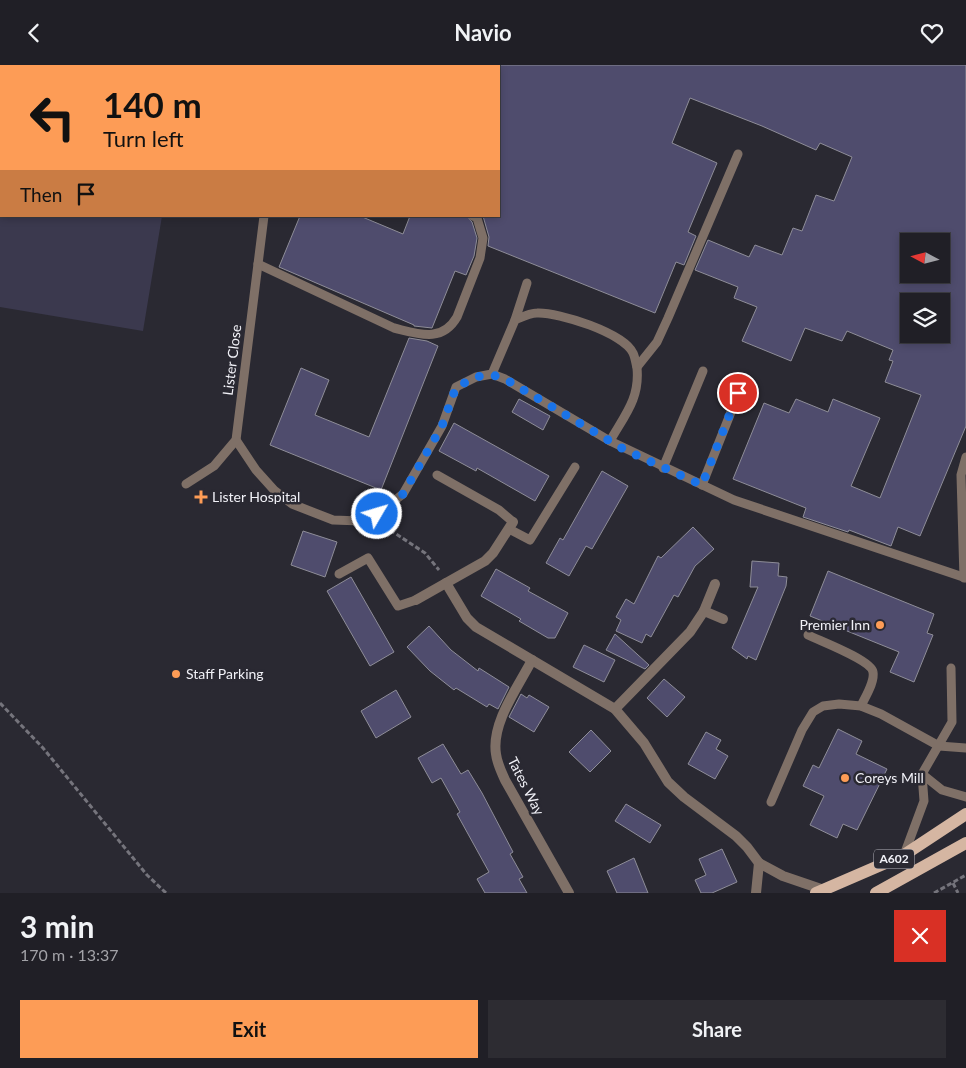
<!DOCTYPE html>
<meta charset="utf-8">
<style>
:root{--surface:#201f26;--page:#2d2c32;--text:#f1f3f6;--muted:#a2a2a7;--line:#3d3d43;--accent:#fd9c56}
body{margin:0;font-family:Lato,sans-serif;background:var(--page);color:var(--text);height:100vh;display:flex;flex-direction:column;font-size:19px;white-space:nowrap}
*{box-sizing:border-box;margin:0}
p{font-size:16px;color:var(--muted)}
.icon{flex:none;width:28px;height:28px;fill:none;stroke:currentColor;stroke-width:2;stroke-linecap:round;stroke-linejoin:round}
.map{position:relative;height:828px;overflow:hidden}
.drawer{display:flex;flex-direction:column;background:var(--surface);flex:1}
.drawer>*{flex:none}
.banner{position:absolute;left:0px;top:0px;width:500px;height:152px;box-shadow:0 2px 8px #0003,0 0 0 1px var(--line);background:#fd9c56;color:#111;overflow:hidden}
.needle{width:32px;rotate:277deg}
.controls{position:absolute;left:900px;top:168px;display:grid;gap:10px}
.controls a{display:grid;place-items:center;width:50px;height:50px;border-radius:0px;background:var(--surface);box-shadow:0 2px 8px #0003,0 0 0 1px var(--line);font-size:25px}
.pin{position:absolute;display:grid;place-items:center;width:42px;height:42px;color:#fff;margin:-21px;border:2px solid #fff;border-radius:50%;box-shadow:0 1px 5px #0007}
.me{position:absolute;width:55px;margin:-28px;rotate:52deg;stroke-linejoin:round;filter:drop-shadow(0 0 4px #0008)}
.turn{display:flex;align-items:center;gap:18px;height:105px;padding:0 20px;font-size:22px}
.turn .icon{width:65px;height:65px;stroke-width:2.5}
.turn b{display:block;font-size:35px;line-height:42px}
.then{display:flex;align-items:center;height:48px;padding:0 20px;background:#0003;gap:10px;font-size:19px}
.round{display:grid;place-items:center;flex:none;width:52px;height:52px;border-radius:0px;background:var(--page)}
.summary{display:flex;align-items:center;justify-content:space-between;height:85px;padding:0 20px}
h1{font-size:30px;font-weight:700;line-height:38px}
.action{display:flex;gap:10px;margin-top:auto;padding:10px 20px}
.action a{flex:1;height:58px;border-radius:0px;background:var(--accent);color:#111;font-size:20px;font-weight:700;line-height:58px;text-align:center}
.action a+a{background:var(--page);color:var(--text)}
header{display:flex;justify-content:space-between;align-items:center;height:65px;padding:0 20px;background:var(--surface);font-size:22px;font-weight:700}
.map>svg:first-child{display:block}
.green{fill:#3b394e}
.building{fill:#4f4c6d;stroke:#8e8d98;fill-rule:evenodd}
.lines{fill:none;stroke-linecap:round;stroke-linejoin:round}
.path{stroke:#75747c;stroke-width:3;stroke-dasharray:5 2.5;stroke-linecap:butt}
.service{stroke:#7f7067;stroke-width:9}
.minor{stroke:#7f7067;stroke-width:10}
.primary{stroke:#d5b6a2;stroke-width:12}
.route{stroke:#1a73e8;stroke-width:9;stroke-dasharray:0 16.2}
.poi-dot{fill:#fd9c56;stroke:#2a2932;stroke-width:2}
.labels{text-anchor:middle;stroke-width:5;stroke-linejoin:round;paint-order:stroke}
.shield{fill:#2a2932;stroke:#b5b5bc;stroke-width:1}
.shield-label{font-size:12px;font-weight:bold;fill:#f1f1f7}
.street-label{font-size:14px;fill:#f1f1f7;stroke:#2a2932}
.poi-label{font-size:14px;fill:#f1f1f7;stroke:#2a2932;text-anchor:start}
</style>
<header><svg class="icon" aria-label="back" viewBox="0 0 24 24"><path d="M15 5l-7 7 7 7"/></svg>Navio<svg class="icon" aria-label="heart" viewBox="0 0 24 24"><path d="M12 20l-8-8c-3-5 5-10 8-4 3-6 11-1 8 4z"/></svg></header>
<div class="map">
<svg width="966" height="828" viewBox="0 0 966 828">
<rect width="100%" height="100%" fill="#2a2932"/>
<polygon class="green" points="0,0 187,0 1,1 1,151 162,151 143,266 0,242"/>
<g class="building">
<path d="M499,0h467v361l-46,110 -22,-9 -7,19 -42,-16 -1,2 -45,-15 3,-9 -73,-29 31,-76 25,10 7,-14 32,13 5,-13 47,19 -29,68 29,12 41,-103 -36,-13 8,-21 -4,-1 4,-10 -46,-19 -5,10 -37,-13 -14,33 -49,-20 15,-34 -23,-9 4,-11 -43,-17 13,-30 41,17 6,-12 27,10 11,-27 9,3 14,-36 18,6 18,-44 -32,-14 -4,7 -54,-24 -72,-28 -18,45 45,20 -29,69 8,4 -12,29 -8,-3 -21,51 -167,-67 1,-9 -6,-21h16zM909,176h32v33h-32zM909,236h32v33h-32z"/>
<polygon points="300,151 360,151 403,169 410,151 467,151 472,157 477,173 474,191 466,210 455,206 432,263 414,261 414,260 279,202"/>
<polygon points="409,273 427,276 438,281 381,425 270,380 301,303 329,315 315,350 369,372"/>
<polygon points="519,334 550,351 543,365 512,347"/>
<polygon points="454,358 549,411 535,436 477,403 476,406 439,386"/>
<polygon points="602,406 628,421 592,484 586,481 569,511 546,498 560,473 563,475"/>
<polygon points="693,462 714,484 695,501 678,532 674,530 651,572 646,569 642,578 616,566 621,555 616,552 626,534 634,539 658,491 661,493"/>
<polygon points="303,466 337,477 325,512 291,500"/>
<polygon points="752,496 779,498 778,511 787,512 786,521 756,595 748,591 747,594 732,583 758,522 750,522"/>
<polygon points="496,504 530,523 528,526 568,548 555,573 548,573 519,556 521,554 481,531"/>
<polygon points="828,506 934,549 927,568 933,570 914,617 890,607 899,587 810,551"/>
<polygon points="351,512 394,587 370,601 327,526"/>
<polygon points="429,561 451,585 478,606 479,603 509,622 498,644 489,639 487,642 456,623 454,625 430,606 407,582"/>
<polygon points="615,569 649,600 645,604 606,585"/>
<polygon points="584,580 615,595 604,617 573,602"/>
<polygon points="664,614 685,632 667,652 647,633"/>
<polygon points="396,625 411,652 376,673 361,646"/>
<polygon points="521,629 527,633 529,630 549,642 534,667 509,652"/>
<polygon points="838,664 862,676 856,689 887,704 857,765 843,759 837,773 810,760 824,731 803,721 813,700 819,703"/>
<polygon points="591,665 611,686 590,707 569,687"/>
<polygon points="706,667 721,675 716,684 728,691 715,714 688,699"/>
<polygon points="443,679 461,709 468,705 482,728 513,787 510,789 523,812 519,814 527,828 485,828 477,814 489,807 457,749 460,747 441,713 432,718 418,693"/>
<polygon points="626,739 661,760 650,778 615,756"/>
<polygon points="722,784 737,817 712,828 701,828 695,815 706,810 699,794"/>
<polygon points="634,793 648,828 617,828 607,806"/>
</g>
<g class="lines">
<g class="path">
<polyline points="384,461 425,488 439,505"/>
<polyline points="0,638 43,683 147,810 166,828"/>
<polyline points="953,818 958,828"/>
<polyline points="934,828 966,810"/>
</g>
<g class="service">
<polyline points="277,1 277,0"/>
<path d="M258,199l136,64c25,6 48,15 63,-11l23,-59 3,-20 -6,-20 -4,-2"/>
<polyline points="515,255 527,218"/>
<polyline points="637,302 657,277 668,253 738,89"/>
<path d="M236,375l20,30 18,20 18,14 41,16 28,1 16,-7 26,-20 39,-68 14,-39 20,-10 16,-3 13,5 105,62c14,-25 30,-42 27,-73 -1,-4 -2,-11 -4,-15 -9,-20 -74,-41 -96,-40 -7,0 -15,4 -22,7l-23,54"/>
<polyline points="610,376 734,435 966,513"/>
<polyline points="663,403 703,306"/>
<polyline points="437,410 499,445 513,457"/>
<polyline points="186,419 214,401 236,375 264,151"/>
<polyline points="702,420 743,317"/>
<polyline points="509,464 530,475 575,402"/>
<polyline points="339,509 368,493 398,541 416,535"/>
<polyline points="964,513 961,410 966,392"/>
<path d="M808,570c12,6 63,25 65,37 2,10 -8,25 -12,34"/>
<polyline points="922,709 942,725 966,732"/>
<polyline points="771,737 802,665 813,647 823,641 839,639 861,641 881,649 939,681 966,683"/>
<polyline points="904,790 924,736 922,709 952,657 951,603"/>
</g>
<g class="minor">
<polyline points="446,518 485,496 493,488 513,457"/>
<polyline points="416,535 446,518 467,553 476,562 615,644 644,678 668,717 684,732 736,771 747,782 759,798 783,811 824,825"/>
<polyline points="704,546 723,554"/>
<path d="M532,595c-14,27 -41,63 -36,94 1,9 5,17 9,26l64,113"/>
<polyline points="615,644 690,567 704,546 715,519"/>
<polyline points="756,828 759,798"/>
</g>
<g class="primary">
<polyline points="816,828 904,790 966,749"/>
<polyline points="876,828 966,778"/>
</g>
</g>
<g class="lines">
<path class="route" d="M377,449l26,-20 39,-68 14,-39c20,-9 27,-17 49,-8l120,71 77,35 36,-92"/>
</g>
<g class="poi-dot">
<path d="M198.5 424.5h5v5h5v5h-5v5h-5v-5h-5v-5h5z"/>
<circle cx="880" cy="560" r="5"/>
<circle cx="176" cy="609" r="5"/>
<circle cx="845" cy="713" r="5"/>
</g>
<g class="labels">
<rect class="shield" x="874" y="784.5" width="40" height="19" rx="4"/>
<g class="shield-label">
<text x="894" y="798">A602</text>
</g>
<g class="street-label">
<text transform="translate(232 295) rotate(-83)" y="5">Lister Close</text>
<text transform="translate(526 721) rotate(63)" y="5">Tates Way</text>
</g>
<g class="poi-label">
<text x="212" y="437">Lister Hospital</text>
<text x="870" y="565" text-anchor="end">Premier Inn</text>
<text x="186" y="614">Staff Parking</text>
<text x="855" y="718">Coreys Mill</text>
</g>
</g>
</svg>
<div class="controls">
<a><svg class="needle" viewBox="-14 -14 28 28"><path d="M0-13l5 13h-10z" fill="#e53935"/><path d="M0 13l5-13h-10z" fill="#a2a2a7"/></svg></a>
<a><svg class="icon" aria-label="layers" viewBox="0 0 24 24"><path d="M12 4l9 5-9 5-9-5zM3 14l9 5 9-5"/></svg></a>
</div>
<div class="pin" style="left:738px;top:328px;background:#d93025"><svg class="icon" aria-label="arrive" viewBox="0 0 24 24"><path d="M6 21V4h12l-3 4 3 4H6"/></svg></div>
<svg class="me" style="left:377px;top:449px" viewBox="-20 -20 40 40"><circle r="17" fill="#1a73e8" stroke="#fff" stroke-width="3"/><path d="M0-11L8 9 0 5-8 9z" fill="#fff"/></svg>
<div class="banner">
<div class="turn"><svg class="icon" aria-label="left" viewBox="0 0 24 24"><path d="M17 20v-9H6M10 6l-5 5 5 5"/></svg><div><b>140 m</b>Turn left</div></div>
<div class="then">Then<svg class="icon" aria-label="arrive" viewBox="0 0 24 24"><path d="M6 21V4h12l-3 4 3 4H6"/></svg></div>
</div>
</div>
<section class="drawer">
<div class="summary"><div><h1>3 min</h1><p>170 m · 13:37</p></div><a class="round" style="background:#d93025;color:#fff"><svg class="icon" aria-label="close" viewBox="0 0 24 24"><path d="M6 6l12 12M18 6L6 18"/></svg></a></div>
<div class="action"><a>Exit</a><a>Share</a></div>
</section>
